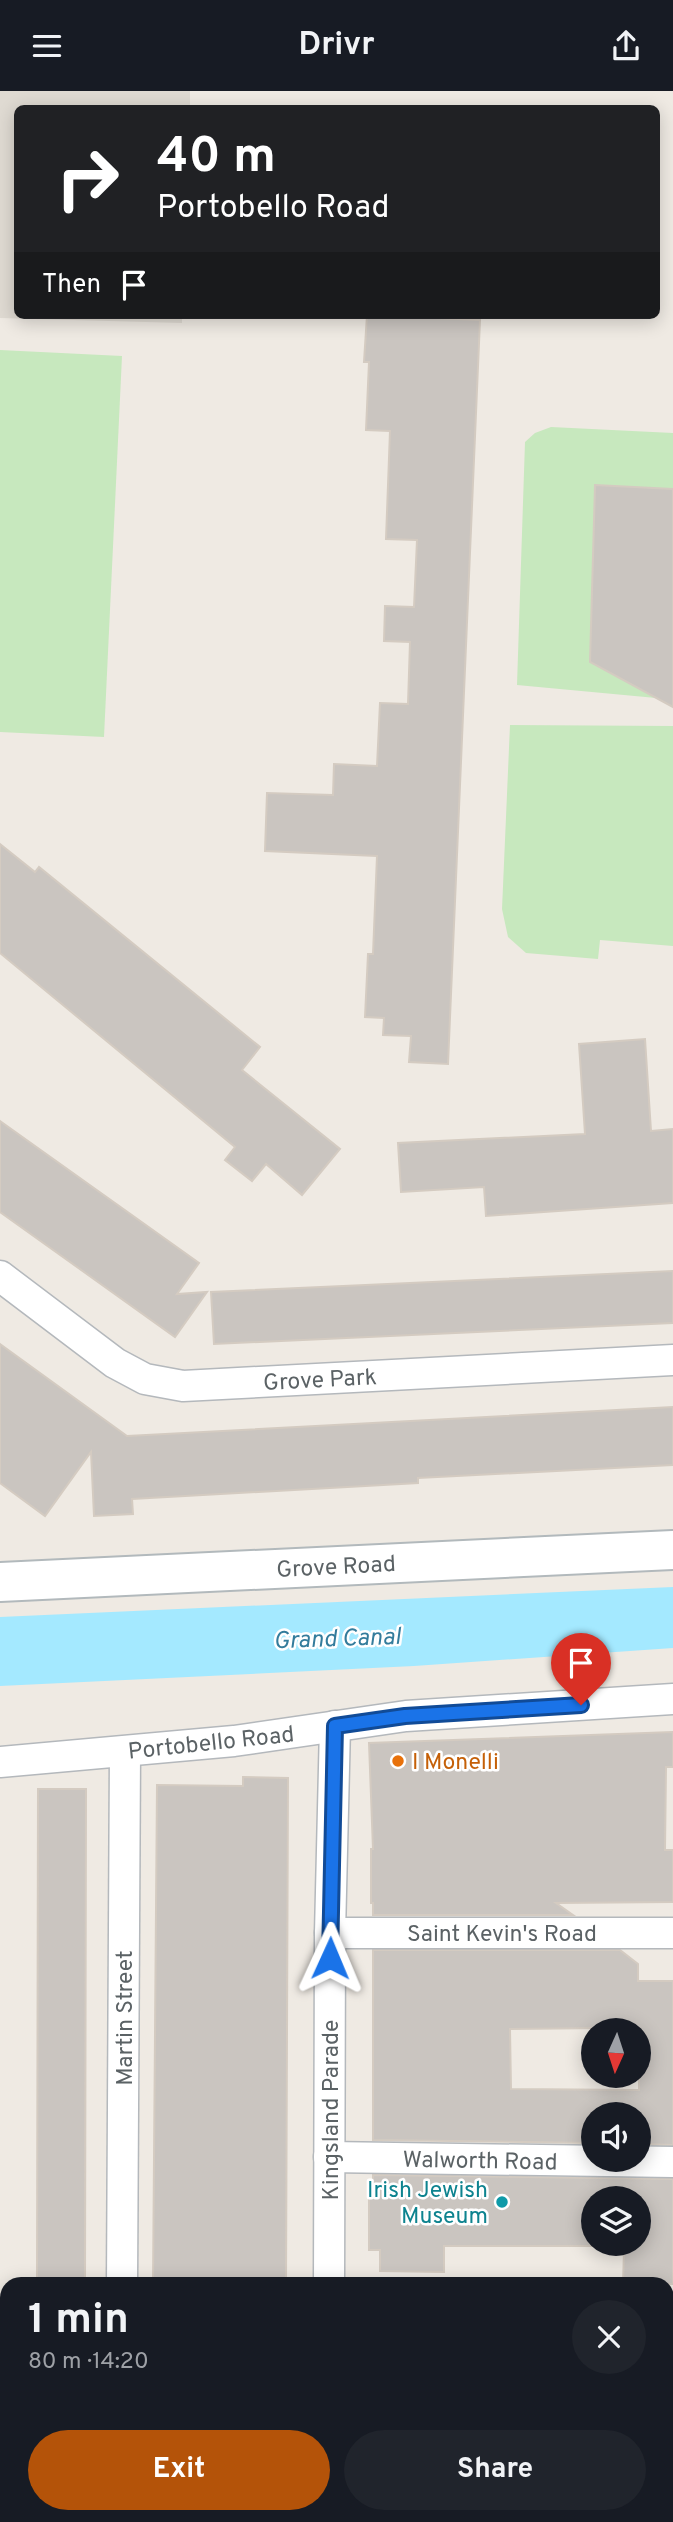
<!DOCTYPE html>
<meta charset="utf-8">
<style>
:root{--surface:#171b24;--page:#20242c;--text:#f1f3f6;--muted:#9ea1a6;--accent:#b45309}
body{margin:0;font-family:Overpass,sans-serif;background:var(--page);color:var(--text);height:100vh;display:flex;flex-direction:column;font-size:26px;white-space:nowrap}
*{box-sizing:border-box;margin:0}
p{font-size:23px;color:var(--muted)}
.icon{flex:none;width:38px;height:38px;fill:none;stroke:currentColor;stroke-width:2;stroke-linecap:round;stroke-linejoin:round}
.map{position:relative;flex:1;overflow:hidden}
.sheet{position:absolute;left:0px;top:2186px;width:674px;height:247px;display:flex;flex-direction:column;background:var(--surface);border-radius:21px 21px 0 0;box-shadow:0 4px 18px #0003}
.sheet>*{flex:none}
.hud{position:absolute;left:14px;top:14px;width:646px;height:214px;border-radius:10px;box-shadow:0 4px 18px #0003;background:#202124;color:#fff;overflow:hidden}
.needle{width:46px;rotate:183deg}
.tools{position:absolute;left:581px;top:1927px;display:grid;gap:14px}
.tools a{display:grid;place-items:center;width:70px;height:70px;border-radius:50%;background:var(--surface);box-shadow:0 4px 18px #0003;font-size:35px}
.pin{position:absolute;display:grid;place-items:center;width:60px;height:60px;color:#fff;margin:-72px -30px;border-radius:50% 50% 50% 0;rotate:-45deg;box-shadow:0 0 7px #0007}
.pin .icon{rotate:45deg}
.me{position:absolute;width:77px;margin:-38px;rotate:1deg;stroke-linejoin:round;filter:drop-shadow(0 0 5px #0008)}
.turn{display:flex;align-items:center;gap:24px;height:147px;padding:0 28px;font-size:32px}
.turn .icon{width:91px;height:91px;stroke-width:2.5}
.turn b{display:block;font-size:49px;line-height:60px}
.then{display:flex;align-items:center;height:66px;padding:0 28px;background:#0003;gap:14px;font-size:26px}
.round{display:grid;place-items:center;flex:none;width:74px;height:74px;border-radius:37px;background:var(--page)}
.headline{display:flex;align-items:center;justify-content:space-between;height:119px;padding:0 28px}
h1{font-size:42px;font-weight:700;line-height:52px}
.cta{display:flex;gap:14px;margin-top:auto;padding:14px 28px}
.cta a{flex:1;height:80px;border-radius:42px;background:var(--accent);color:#fff;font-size:28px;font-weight:700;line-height:80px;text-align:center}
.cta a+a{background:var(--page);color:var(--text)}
header{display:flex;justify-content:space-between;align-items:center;height:91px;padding:0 28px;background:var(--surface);font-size:32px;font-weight:700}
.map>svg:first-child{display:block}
.education{fill:#dfdad2}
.green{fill:#c7e8be}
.water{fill:#a4e9ff}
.building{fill:#cac5c0;stroke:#d4cbc1;stroke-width:2;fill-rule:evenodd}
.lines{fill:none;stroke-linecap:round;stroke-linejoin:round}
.street-casing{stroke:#b4b8bc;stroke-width:33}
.secondary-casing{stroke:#b2b9bc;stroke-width:42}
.street{stroke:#fff;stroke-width:30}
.secondary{stroke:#fff;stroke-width:38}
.route-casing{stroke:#114b97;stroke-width:18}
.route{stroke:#1a73e8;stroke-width:12}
.food-dot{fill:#e8710a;stroke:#fff;stroke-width:2.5}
.culture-dot{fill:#0f9aa8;stroke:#fff;stroke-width:2.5}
.labels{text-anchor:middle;stroke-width:5;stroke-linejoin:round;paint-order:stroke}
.street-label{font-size:23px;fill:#5b6265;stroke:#fff}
.food-label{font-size:23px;fill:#c56008;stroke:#fff;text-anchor:start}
.culture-label{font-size:23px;fill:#0d838f;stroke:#fff;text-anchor:end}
.water-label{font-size:24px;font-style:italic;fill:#337c9c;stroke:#fff}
</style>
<header><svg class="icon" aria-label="menu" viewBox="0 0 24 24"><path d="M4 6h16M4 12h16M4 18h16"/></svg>Drivr<svg class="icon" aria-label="share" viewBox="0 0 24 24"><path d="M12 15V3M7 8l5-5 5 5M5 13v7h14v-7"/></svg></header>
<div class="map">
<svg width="673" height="2431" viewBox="0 0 673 2431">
<rect width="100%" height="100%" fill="#efeae3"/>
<polygon class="education" points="0,0 190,0 190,17 18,18 18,224 182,224 182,232 0,227"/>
<g class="green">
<polygon points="0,259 122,265 104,646 0,641"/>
<polygon points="551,336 673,342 673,398 595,395 590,571 656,607 517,594 525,351 535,342"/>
<polygon points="510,634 673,635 673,855 600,849 598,868 526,862 508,846 502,818"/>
</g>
<polygon class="water" points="673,1496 673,1557 414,1575 0,1595 0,1526"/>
<g class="building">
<polygon points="367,224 480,229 448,973 409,971 411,945 383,944 384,927 365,926 368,863 373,863 377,765 265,760 267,702 333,704 334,673 377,675 380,612 408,613 410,551 384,550 385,515 414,516 417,449 386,448 390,340 366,339 369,271 364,271"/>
<polygon points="595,394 673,398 673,616 590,571"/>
<polygon points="0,753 35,781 39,776 260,956 242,979 340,1058 302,1104 266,1073 252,1090 225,1069 235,1056 0,862"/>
<polygon points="645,948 651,1040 673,1038 673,1112 486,1125 484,1096 401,1101 398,1052 585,1043 579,953"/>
<polygon points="0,1030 199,1172 177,1203 207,1201 175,1246 0,1121"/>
<polygon points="673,1180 673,1232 214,1253 211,1201"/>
<polygon points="0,1253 127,1345 673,1316 673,1374 418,1387 418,1392 132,1408 133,1423 94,1425 91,1361 45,1425 0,1392"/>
<polygon points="673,1641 673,1676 666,1676 665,1759 673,1759 673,1811 556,1812 573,1824 373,1824 373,1812 371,1812 371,1758 373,1758 369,1652"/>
<polygon points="243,1686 288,1687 286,2193 153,2193 157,1694 243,1695"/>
<polygon points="38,1698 86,1698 85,2193 37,2193"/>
<path d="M373,1859h247l18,14v17h35v164l-34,-1v-30h-46v29l-220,-3zM607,1937v2h32v60l-128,-1 -1,-60z"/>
<path d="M373,2084l300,4v105h-50l1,-34h-20v-4h-160v26l-64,-1v-21h-11v-65h4zM593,2107h46v45h-46z"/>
</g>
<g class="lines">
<g class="street-casing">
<g id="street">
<polyline points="0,1185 115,1272 145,1288 183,1295 673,1269"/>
<polyline points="0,1671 234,1650 406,1625 673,1608"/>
<polyline points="330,1842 673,1842"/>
<polyline points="329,2066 673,2071"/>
<polyline points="122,2193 125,1661"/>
<polyline points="329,2193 330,1842 335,1635"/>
<polyline points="0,2394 7,2394"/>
<polyline points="667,2399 673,2399"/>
<polyline points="12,2426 12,2431"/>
<polyline points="375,2426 375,2431"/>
</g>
</g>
<g class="secondary-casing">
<polyline id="secondary" points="0,1491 673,1459"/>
</g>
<use href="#street" class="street"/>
<use href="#secondary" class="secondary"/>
</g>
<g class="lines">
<g class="route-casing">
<polyline id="route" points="330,1867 335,1635 405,1625 581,1614"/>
</g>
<use href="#route" class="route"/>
</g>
<circle class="food-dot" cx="398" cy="1670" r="7"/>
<circle class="culture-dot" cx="502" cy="2111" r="7"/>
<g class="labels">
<g class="street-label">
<text transform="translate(320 1288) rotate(-3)" y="8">Grove Park</text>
<text transform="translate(336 1475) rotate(-3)" y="8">Grove Road</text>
<text transform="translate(211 1651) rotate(-6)" y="8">Portobello Road</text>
<text x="502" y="1850">Saint Kevin's Road</text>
<text transform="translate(124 1927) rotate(-90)" y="8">Martin Street</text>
<text transform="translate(330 2019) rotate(-90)" y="8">Kingsland Parade</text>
<text transform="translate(480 2069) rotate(1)" y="8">Walworth Road</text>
</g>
<g class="food-label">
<text x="412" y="1678">I Monelli</text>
</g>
<g class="culture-label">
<text x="488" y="2106">Irish Jewish<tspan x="488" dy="26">Museum</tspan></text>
</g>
<g class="water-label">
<text transform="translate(337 1547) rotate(-2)" y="8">Grand Canal</text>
</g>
</g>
</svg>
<div class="tools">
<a><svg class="needle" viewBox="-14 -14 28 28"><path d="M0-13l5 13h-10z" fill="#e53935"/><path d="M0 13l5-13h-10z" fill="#9ea1a6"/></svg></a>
<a><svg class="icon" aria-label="sound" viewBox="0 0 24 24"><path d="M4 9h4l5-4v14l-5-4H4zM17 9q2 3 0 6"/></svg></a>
<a><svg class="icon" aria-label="layers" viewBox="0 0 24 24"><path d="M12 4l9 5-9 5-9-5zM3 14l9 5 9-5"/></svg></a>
</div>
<div class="pin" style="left:581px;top:1614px;background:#d93025"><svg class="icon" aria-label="arrive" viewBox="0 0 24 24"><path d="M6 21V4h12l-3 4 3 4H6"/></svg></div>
<svg class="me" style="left:330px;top:1867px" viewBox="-20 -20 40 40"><path d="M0-17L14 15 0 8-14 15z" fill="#1a73e8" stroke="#fff" stroke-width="4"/></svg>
<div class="hud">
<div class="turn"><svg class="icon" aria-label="right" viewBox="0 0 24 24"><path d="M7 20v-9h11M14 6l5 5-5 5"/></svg><div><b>40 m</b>Portobello Road</div></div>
<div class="then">Then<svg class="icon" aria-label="arrive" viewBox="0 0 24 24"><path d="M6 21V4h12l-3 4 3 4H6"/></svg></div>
</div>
<section class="sheet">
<div class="headline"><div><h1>1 min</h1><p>80 m · 14:20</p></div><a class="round"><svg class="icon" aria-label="close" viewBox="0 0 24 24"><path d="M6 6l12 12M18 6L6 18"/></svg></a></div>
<div class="cta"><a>Exit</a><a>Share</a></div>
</section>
</div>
